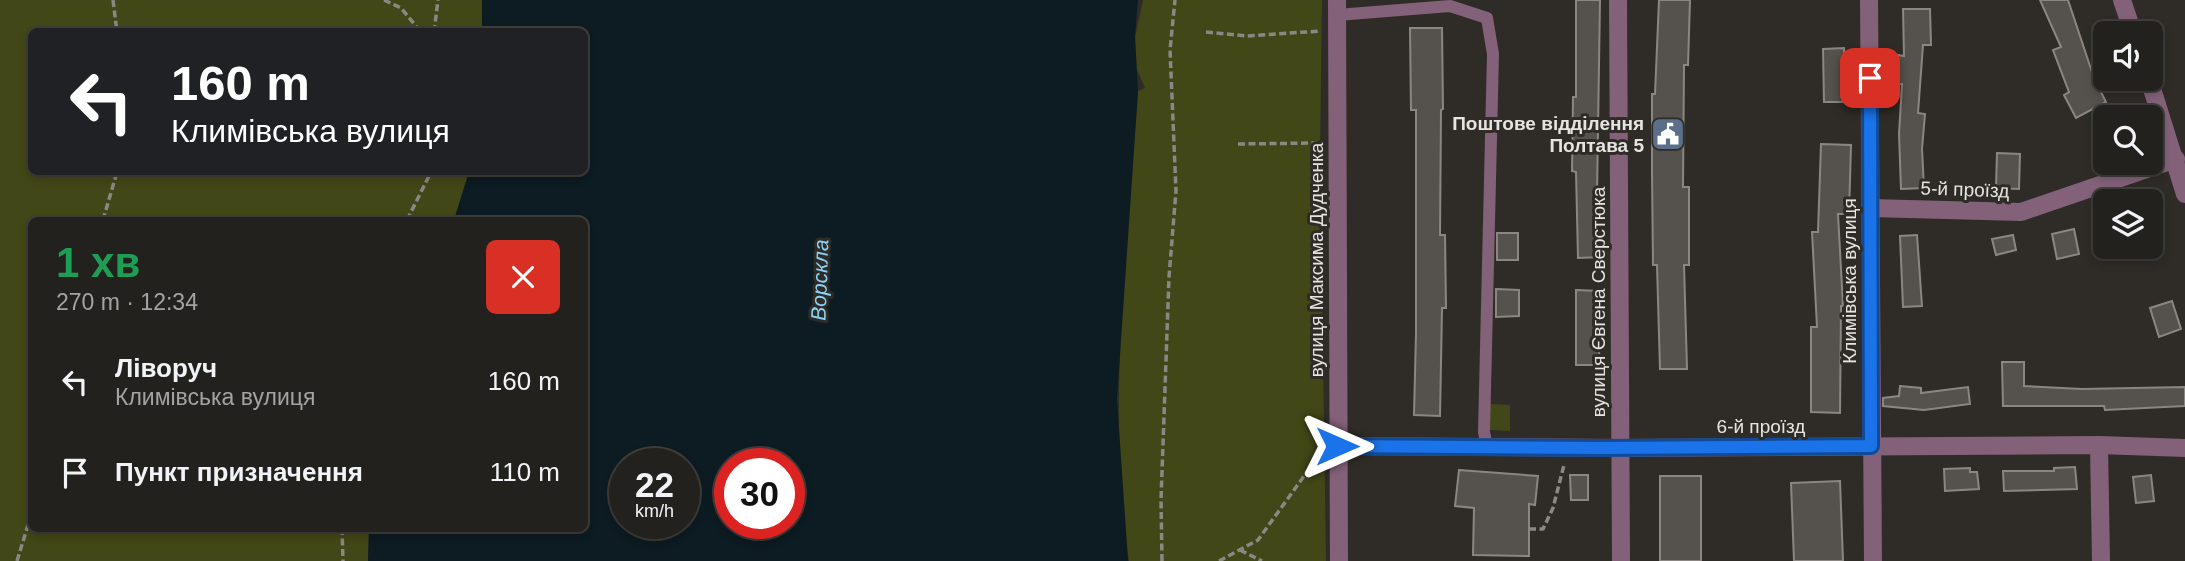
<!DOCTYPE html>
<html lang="uk">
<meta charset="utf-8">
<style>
:root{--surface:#23211d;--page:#2b2926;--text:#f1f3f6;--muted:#a3a3a4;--line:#403e3b}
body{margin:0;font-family:Helvetica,sans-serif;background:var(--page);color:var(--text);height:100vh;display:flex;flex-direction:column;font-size:26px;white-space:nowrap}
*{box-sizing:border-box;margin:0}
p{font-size:23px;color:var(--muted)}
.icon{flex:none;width:38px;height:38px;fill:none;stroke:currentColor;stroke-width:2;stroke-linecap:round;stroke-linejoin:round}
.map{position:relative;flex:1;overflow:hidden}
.sheet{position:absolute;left:28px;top:217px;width:560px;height:315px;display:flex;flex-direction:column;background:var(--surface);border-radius:10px;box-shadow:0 4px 10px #0003,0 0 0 2px var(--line)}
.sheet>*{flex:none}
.guide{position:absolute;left:28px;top:28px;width:560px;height:147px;border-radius:10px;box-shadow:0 4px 10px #0003,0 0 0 2px var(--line);background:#202124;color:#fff;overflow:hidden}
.buttons{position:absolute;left:2093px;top:21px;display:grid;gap:14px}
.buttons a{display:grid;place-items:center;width:70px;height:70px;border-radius:10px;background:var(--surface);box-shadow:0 4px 10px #0003,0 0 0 2px var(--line);font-size:35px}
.speed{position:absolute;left:609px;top:448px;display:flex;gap:14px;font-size:35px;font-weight:700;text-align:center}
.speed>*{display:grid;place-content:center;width:91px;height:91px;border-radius:50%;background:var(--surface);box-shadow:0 4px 10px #0003,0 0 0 2px var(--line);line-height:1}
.speed small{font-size:18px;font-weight:400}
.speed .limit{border:10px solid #d22;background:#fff;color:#111}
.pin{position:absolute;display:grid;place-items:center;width:60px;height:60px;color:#fff;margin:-30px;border-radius:14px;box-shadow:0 4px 10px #0006}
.me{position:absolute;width:77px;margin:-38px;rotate:90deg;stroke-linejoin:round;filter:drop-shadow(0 0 5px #0008)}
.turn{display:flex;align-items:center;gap:24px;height:147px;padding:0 28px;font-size:32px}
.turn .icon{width:91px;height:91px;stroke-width:2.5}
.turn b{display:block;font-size:49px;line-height:60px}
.round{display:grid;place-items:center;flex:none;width:74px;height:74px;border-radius:10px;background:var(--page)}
.overview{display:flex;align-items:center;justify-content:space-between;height:119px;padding:0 28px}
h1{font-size:42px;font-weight:800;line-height:52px;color:#1e9e55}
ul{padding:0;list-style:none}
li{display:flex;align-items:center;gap:21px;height:91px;padding:0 28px}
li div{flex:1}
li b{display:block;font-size:26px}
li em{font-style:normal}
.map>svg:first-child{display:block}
.green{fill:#424717}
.water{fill:#0d1b22;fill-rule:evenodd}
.building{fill:#55514c;stroke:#8b8681;stroke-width:2}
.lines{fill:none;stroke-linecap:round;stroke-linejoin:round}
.path{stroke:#8a8884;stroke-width:3.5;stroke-dasharray:7 3.5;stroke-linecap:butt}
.service{stroke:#836179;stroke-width:12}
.minor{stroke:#836179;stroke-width:18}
.route-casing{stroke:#114b97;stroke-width:18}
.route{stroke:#1a73e8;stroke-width:12}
.labels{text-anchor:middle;stroke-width:6;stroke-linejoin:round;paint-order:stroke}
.poi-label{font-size:19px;font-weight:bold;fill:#e6e4e1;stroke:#2f2c27;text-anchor:end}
.street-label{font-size:19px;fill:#e6e4e1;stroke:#2f2c27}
.water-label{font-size:21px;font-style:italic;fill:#89d3f9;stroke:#2f2c27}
</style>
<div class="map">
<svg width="2185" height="561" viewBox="0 0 2185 561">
<rect width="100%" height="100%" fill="#2f2c27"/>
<g class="green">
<polygon points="0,0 482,0 482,31 32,32 32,172 469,172 454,220 32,220 32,528 369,529 368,561 0,561"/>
<path d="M1143,0h179l-2,155 6,406h-197c-23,-154 -1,-315 9,-470l7,-3 -14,-32z"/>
<polygon points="1490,404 1510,405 1510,431 1490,430"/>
</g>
<path class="water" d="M482,0h656l-3,35 3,56 -21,308 11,162h-760l1,-32 215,-1v-308h-130l15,-48h115v-140l-102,-1zM625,464h59v59h-59zM730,464h59v59h-59z"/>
<g class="building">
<polygon points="1576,0 1600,0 1597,195 1600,195 1602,257 1578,258 1576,172 1572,171 1573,97 1576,97"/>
<polygon points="1659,0 1690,0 1688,65 1684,65 1683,187 1689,187 1689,265 1684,265 1687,369 1660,369 1657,265 1653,265 1652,173 1652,94 1655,94"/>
<polygon points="2040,0 2068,0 2094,78 2106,102 2076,118 2064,95 2069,92 2053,50 2061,47"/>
<polygon points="1903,9 1930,9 1931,45 1923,45 1918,113 1925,114 1922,149 1924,188 1901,189 1899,134 1902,84 1895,84 1898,55 1904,56"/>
<polygon points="1410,28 1442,28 1443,109 1441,110 1440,235 1445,235 1446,308 1442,308 1440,416 1414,415 1416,333 1416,110 1411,110"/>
<polygon points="1844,48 1845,102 1824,102 1823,49"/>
<polygon points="1821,144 1851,145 1849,214 1838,214 1843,306 1841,306 1840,413 1811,412 1811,327 1817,327 1812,232 1818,232"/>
<polygon points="1997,153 2020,154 2019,189 1996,188"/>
<polygon points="2074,229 2079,254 2057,259 2052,234"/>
<rect x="1497" y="233" width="21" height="27"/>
<polygon points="1917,235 1922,306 1903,307 1900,236"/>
<polygon points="2013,235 2016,250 1996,255 1992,239"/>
<polygon points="1496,289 1519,290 1519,316 1496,317"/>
<polygon points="1576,290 1600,291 1599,365 1576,365"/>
<polygon points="2172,301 2181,329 2159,337 2150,308"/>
<polygon points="2002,362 2024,362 2024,386 2082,389 2185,387 2185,406 2105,410 2104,406 2003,406"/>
<polygon points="1900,386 1921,388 1921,393 1968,387 1970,404 1924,410 1883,406 1883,398 1899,396"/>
<polygon points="2075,467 2077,489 2004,491 2003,471 2054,471 2054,468"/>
<polygon points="1970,468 1970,472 1977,472 1979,489 1945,491 1944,469"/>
<polygon points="1459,470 1538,476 1535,505 1529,504 1529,556 1473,555 1474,508 1455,506"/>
<polygon points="1570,475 1588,475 1588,500 1571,500"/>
<polygon points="2151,475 2154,501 2136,503 2133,477"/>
<rect x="1660" y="476" width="41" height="85"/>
<polygon points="1840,481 1843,561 1794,561 1791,483"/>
</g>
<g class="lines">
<g class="path">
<polyline points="113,0 117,32"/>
<polyline points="384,0 401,8 421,32"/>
<polyline points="434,32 438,0"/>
<polyline points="1206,32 1247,36 1320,31"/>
<polyline points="1238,144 1317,143"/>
<polyline points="103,220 117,172"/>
<polyline points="407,220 431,172"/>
<polyline points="342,528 343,561"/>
<polyline points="1529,529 1543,529 1553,508 1564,465"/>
<polyline points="1240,550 1262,561"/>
<polyline points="17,561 28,525 32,506"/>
<polyline points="1162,561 1161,500 1169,277 1176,191 1170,50 1175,0"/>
<polyline points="1219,561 1258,540 1307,472 1320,461"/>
</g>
<polyline class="service" points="1337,15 1450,6 1487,18 1493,54 1484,432 1487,447"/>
<g class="minor">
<polyline points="1337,0 1339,561"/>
<polyline points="1618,0 1621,561"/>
<polyline points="1869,0 1873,561"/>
<polyline points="2122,0 2133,33"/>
<polyline points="2149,79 2185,194"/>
<polyline points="1870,208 2021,212 2176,159"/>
<polyline points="2099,445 2101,561"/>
<polyline points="1337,446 1620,448 2099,445 2185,448"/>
</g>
</g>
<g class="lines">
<g class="route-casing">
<polyline id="route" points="1337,446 1601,448 1871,446 1870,78"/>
</g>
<use href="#route" class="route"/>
</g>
<defs>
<g id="civic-square" transform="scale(1.75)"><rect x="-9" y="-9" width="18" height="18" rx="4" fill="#5c6f8a" stroke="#2f2c27"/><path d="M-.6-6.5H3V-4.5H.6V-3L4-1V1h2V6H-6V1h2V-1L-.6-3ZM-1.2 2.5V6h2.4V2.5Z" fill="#fff"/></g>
</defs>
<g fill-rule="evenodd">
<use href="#civic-square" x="1668" y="134"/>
</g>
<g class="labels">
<g class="poi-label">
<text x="1644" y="130">Поштове відділення<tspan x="1644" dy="22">Полтава 5</tspan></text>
</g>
<g class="street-label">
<text transform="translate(1965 189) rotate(2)" y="7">5-й проїзд</text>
<text transform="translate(1316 260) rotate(-90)" y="7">вулиця Максима Дудченка</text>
<text transform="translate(1849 281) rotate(-90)" y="7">Климівська вулиця</text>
<text transform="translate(1598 302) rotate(-90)" y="7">вулиця Євгена Сверстюка</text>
<text x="1761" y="433">6-й проїзд</text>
</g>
<g class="water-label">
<text transform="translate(820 280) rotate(-88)" y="7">Ворскла</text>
</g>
</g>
</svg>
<div class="buttons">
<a><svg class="icon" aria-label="sound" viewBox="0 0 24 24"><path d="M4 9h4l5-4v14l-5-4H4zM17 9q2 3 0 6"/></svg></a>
<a><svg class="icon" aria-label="search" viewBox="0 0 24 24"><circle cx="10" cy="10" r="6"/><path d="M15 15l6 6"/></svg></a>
<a><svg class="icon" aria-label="layers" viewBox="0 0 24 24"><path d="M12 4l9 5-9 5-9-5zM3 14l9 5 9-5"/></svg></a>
</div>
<div class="speed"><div>22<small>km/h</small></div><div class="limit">30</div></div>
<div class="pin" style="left:1870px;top:78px;background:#d93025"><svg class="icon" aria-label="arrive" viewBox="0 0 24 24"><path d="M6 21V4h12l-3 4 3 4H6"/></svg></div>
<svg class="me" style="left:1337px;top:446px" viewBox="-20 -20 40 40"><path d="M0-17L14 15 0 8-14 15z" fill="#1a73e8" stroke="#fff" stroke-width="4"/></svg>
<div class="guide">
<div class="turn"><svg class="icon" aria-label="left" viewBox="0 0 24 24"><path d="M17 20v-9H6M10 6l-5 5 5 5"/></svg><div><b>160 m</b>Климівська вулиця</div></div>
</div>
<section class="sheet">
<div class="overview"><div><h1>1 хв</h1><p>270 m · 12:34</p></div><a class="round" style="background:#d93025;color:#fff"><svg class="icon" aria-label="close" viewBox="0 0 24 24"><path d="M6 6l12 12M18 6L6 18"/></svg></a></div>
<ul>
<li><svg class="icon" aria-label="left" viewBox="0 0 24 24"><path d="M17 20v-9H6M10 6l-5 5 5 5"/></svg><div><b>Ліворуч</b><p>Климівська вулиця</p></div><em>160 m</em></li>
<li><svg class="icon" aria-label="arrive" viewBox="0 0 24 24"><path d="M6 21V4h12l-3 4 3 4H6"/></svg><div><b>Пункт призначення</b></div><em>110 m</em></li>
</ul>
</section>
</div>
